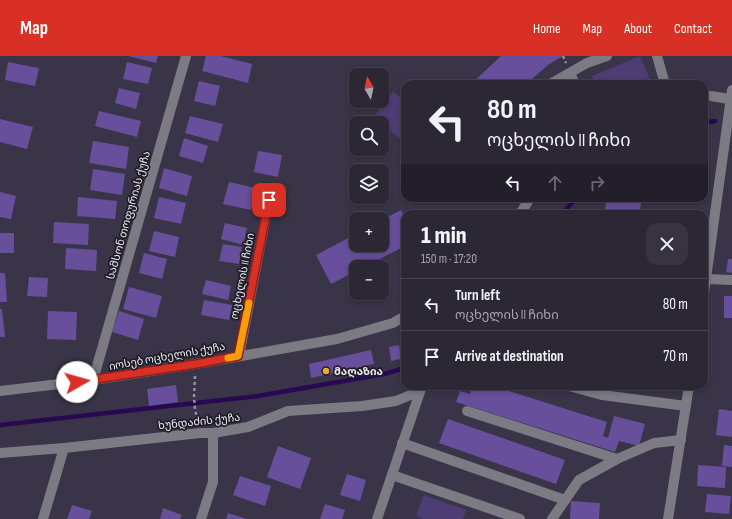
<!DOCTYPE html>
<meta charset="utf-8">
<style>
:root{--surface:#2b2735;--page:#373341;--text:#f1f3f6;--muted:#a6a5ad;--line:#474450;--accent:#d93025}
body{margin:0;font-family:"Sofia Sans Condensed","Noto Sans Georgian",sans-serif;background:var(--page);color:var(--text);height:100vh;display:flex;flex-direction:column;font-size:15px;white-space:nowrap}
*{box-sizing:border-box;margin:0}
p{font-size:13px;color:var(--muted)}
.icon{flex:none;width:22px;height:22px;fill:none;stroke:currentColor;stroke-width:2;stroke-linecap:round;stroke-linejoin:round}
.map{position:relative;flex:1;overflow:hidden}
.drawer{position:absolute;left:401px;top:154px;width:307px;height:180px;display:flex;flex-direction:column;background:var(--surface);border-radius:12px;box-shadow:0 2px 6px #0003,0 0 0 1px var(--line)}
.drawer>*{flex:none}
.hud{position:absolute;left:401px;top:24px;width:307px;height:122px;border-radius:12px;box-shadow:0 2px 6px #0003,0 0 0 1px var(--line);background:#2b2735;color:var(--text);overflow:hidden}
.needle{width:26px;rotate:351deg}
.controls{position:absolute;left:349px;top:12px;display:grid;gap:8px}
.controls a{display:grid;place-items:center;width:40px;height:40px;border-radius:8px;background:var(--surface);box-shadow:0 2px 6px #0003,0 0 0 1px var(--line);font-size:20px}
.pin{position:absolute;display:grid;place-items:center;width:34px;height:34px;color:#fff;margin:-17px;border-radius:8px;box-shadow:0 2px 6px #0006}
.me{position:absolute;width:44px;margin:-22px;rotate:83deg;stroke-linejoin:round;filter:drop-shadow(0 0 3px #0008)}
.turn{display:flex;align-items:center;gap:14px;height:84px;padding:0 20px;font-size:18px}
.turn .icon{width:52px;height:52px;stroke-width:2.5}
.turn b{display:block;font-size:28px;line-height:34px}
.lanes{display:flex;align-items:center;height:38px;padding:0 20px;background:#0003;justify-content:center;gap:20px;direction:ltr}
.lanes .off{opacity:.35}
.round{display:grid;place-items:center;flex:none;width:42px;height:42px;border-radius:12px;background:var(--page)}
.headline{display:flex;align-items:center;justify-content:space-between;height:68px;padding:0 20px}
h1{font-size:24px;font-weight:800;line-height:30px}
ul{padding:0;list-style:none}
li{display:flex;align-items:center;gap:12px;height:52px;padding:0 20px;border-top:1px solid var(--line)}
li div{flex:1}
li b{display:block;font-size:15px}
li em{font-style:normal}
header{display:flex;align-items:center;gap:24px;box-sizing:border-box;height:56px;padding:0 20px;background:var(--accent);color:#fff}
header strong{font-size:19px}
nav{display:flex;gap:22px;margin-inline-start:auto;font-size:14px}
.map>svg:first-child{display:block}
.green{fill:#4e3d75}
.lines{fill:none;stroke-linecap:round;stroke-linejoin:round}
.stream{stroke:#290852;stroke-width:4.5}
.building{fill:#674f9c}
.path{stroke:#9692a2;stroke-width:2.5;stroke-dasharray:3 3;stroke-linecap:butt}
.minor{stroke:#7c7a83;stroke-width:10}
.route-casing{stroke:#8d1f18;stroke-width:10}
.route{stroke:#d93025;stroke-width:7}
.slow{stroke:#f59e0b;stroke-width:7}
.poi-dot{fill:#e0b034;stroke:#1f1d26;stroke-width:1.5}
.labels{text-anchor:middle;stroke-width:3.5;stroke-linejoin:round;paint-order:stroke}
.street-label{font-size:11px;fill:#e9e6f3;stroke:#1f1d26}
.poi-label{font-size:11px;font-weight:bold;fill:#e9e6f3;stroke:#1f1d26;text-anchor:start}
</style>
<header>
<strong>Map</strong>
<nav><a>Home</a><a>Map</a><a>About</a><a>Contact</a></nav>
</header>
<div class="map">
<svg width="732" height="463" viewBox="0 0 732 463">
<rect width="100%" height="100%" fill="#393447"/>
<g class="green">
<polygon points="640,0 652,28 595,28 592,20"/>
<polygon points="393,36 405,45 405,86 382,69 382,67 379,67 373,62"/>
<polygon points="424,439 466,454 463,463 424,463 416,460"/>
</g>
<g class="lines">
<g class="stream">
<polyline points="704,67 715,65"/>
<polyline points="562,158 576,142"/>
<polyline points="0,369 258,340 384,318 405,312"/>
</g>
</g>
<g class="building">
<polygon points="128,0 158,0 156,7"/>
<polygon points="206,0 221,0 252,8 248,27 202,15"/>
<polygon points="501,0 563,0 548,9 526,28 471,28"/>
<polygon points="8,6 39,12 35,30 5,24"/>
<polygon points="127,6 152,12 148,28 123,23"/>
<polygon points="199,25 220,30 215,50 194,45"/>
<polygon points="119,32 140,37 136,53 115,47"/>
<polygon points="99,55 141,65 137,81 95,70"/>
<polygon points="190,60 223,68 218,86 185,77"/>
<polygon points="0,63 33,71 27,93 0,86"/>
<polygon points="184,82 208,90 203,107 179,100"/>
<polygon points="93,85 129,91 126,113 89,107"/>
<polygon points="258,95 282,99 278,121 254,116"/>
<polygon points="164,112 192,120 187,140 159,132"/>
<polygon points="93,113 125,118 122,139 90,134"/>
<polygon points="229,126 256,132 251,154 223,148"/>
<polygon points="0,136 16,140 11,163 0,161"/>
<polygon points="78,141 117,145 115,163 77,160"/>
<polygon points="159,141 186,147 181,168 154,162"/>
<polygon points="607,142 642,142 639,158 604,158"/>
<polygon points="401,154 405,162 405,190 364,211 356,211 356,215 331,228 316,199 356,178 356,189 382,189 382,164"/>
<polygon points="54,166 89,168 88,189 53,187"/>
<polygon points="225,167 247,172 243,189 221,183"/>
<polygon points="154,175 179,181 175,201 149,195"/>
<rect x="0" y="177" width="14" height="20"/>
<polygon points="223,188 242,191 239,208 219,205"/>
<polygon points="66,192 97,194 96,215 65,213"/>
<polygon points="144,197 167,203 162,223 139,217"/>
<polygon points="728,203 732,203 732,217 726,216"/>
<polygon points="0,217 5,217 7,246 0,246"/>
<polygon points="29,221 48,222 47,241 27,240"/>
<polygon points="206,224 231,230 228,244 202,238"/>
<polygon points="129,231 162,240 156,262 123,253"/>
<rect x="724" y="240" width="8" height="22"/>
<polygon points="204,244 232,249 229,264 201,259"/>
<polygon points="0,253 2,253 5,281 0,281"/>
<polygon points="48,255 77,256 76,284 47,283"/>
<polygon points="119,255 144,263 138,284 112,276"/>
<polygon points="399,289 401,303 391,305 389,291"/>
<polygon points="371,294 374,308 311,322 309,308"/>
<polygon points="176,329 178,346 149,350 147,333"/>
<polygon points="472,330 493,330 607,366 603,380 608,382 614,360 645,368 639,390 619,385 615,396 456,346 460,335 470,338"/>
<polygon points="719,353 732,355 732,381 716,379"/>
<polygon points="448,363 565,404 556,428 439,387"/>
<polygon points="724,389 732,390 732,411 722,410"/>
<polygon points="278,390 311,402 300,433 267,421"/>
<polygon points="698,409 726,411 725,432 697,430"/>
<polygon points="347,418 366,424 360,445 340,439"/>
<polygon points="240,420 271,430 265,450 233,439"/>
<polygon points="707,438 731,440 729,458 705,456"/>
<polygon points="571,445 600,447 599,463 570,463"/>
<polygon points="325,448 345,454 342,463 320,463"/>
<polygon points="72,449 92,455 89,463 67,463"/>
<polygon points="163,452 182,459 180,463 160,463"/>
<polygon points="228,457 247,463 226,463"/>
</g>
<g class="lines">
<g class="path">
<polyline points="563,0 566,7"/>
<polyline points="195,320 194,340 195,353 198,367"/>
</g>
<g class="minor">
<polyline points="657,0 665,28"/>
<polyline points="570,17 575,28"/>
<polyline points="550,28 587,7 607,0"/>
<polyline points="704,39 730,43"/>
<polyline points="520,158 530,142"/>
<polyline points="706,223 732,224"/>
<polyline points="704,237 732,34"/>
<polyline points="239,300 269,144"/>
<polyline points="93,324 186,0"/>
<polyline points="569,330 602,339 686,350"/>
<polyline points="0,335 93,324 196,308 337,283 393,267 405,260"/>
<polyline points="467,355 617,403"/>
<polyline points="402,387 565,444"/>
<polyline points="0,397 64,392 200,377 213,377 248,371 288,355 362,350 396,345 420,335"/>
<polyline points="392,419 520,463"/>
<polyline points="43,463 64,392"/>
<polyline points="201,463 213,426 213,377"/>
<polyline points="377,463 422,330"/>
<polyline points="552,463 579,424 617,403 654,387 681,384"/>
<polyline points="668,463 689,330"/>
</g>
</g>
<g class="lines">
<g class="route-casing">
<polyline id="route" points="77,326 196,308 238,300 269,144"/>
</g>
<use href="#route" class="route"/>
<polyline class="slow" points="228,302 238,300 249,247"/>
</g>
<circle class="poi-dot" cx="326" cy="315" r="4"/>
<g class="labels">
<g class="street-label">
<text transform="translate(128 159) rotate(-74)" y="4">სამსონ თოფურიას ქუჩა</text>
<text transform="translate(242 220) rotate(-79)" y="4">ოცხელის II ჩიხი</text>
<text transform="translate(167 300) rotate(-10)" y="4">იოსებ ოცხელის ქუჩა</text>
<text transform="translate(199 365) rotate(-6)" y="4">ხუნდაძის ქუჩა</text>
</g>
<g class="poi-label">
<text x="334" y="319">მაღაზია</text>
</g>
</g>
</svg>
<div class="controls">
<a><svg class="needle" viewBox="-14 -14 28 28"><path d="M0-13l5 13h-10z" fill="#e53935"/><path d="M0 13l5-13h-10z" fill="#a6a5ad"/></svg></a>
<a><svg class="icon" aria-label="search" viewBox="0 0 24 24"><circle cx="10" cy="10" r="6"/><path d="M15 15l6 6"/></svg></a>
<a><svg class="icon" aria-label="layers" viewBox="0 0 24 24"><path d="M12 4l9 5-9 5-9-5zM3 14l9 5 9-5"/></svg></a>
<a>+</a>
<a>−</a>
</div>
<div class="pin" style="left:269px;top:144px;background:#d93025"><svg class="icon" aria-label="arrive" viewBox="0 0 24 24"><path d="M6 21V4h12l-3 4 3 4H6"/></svg></div>
<svg class="me" style="left:77px;top:326px" viewBox="-20 -20 40 40"><circle r="19" fill="#fff"/><path d="M0-13L10 11 0 6-10 11z" fill="#d93025"/></svg>
<div class="hud">
<div class="turn"><svg class="icon" aria-label="left" viewBox="0 0 24 24"><path d="M17 20v-9H6M10 6l-5 5 5 5"/></svg><div><b>80 m</b>ოცხელის II ჩიხი</div></div>
<div class="lanes"><svg class="icon" aria-label="left" viewBox="0 0 24 24"><path d="M17 20v-9H6M10 6l-5 5 5 5"/></svg><svg class="icon off" aria-label="ahead" viewBox="0 0 24 24"><path d="M12 20V5M6 11l6-6 6 6"/></svg><svg class="icon off" aria-label="right" viewBox="0 0 24 24"><path d="M7 20v-9h11M14 6l5 5-5 5"/></svg></div>
</div>
<section class="drawer">
<div class="headline"><div><h1>1 min</h1><p>150 m · 17:20</p></div><a class="round"><svg class="icon" aria-label="close" viewBox="0 0 24 24"><path d="M6 6l12 12M18 6L6 18"/></svg></a></div>
<ul>
<li><svg class="icon" aria-label="left" viewBox="0 0 24 24"><path d="M17 20v-9H6M10 6l-5 5 5 5"/></svg><div><b>Turn left</b><p>ოცხელის II ჩიხი</p></div><em>80 m</em></li>
<li><svg class="icon" aria-label="arrive" viewBox="0 0 24 24"><path d="M6 21V4h12l-3 4 3 4H6"/></svg><div><b>Arrive at destination</b></div><em>70 m</em></li>
</ul>
</section>
</div>
